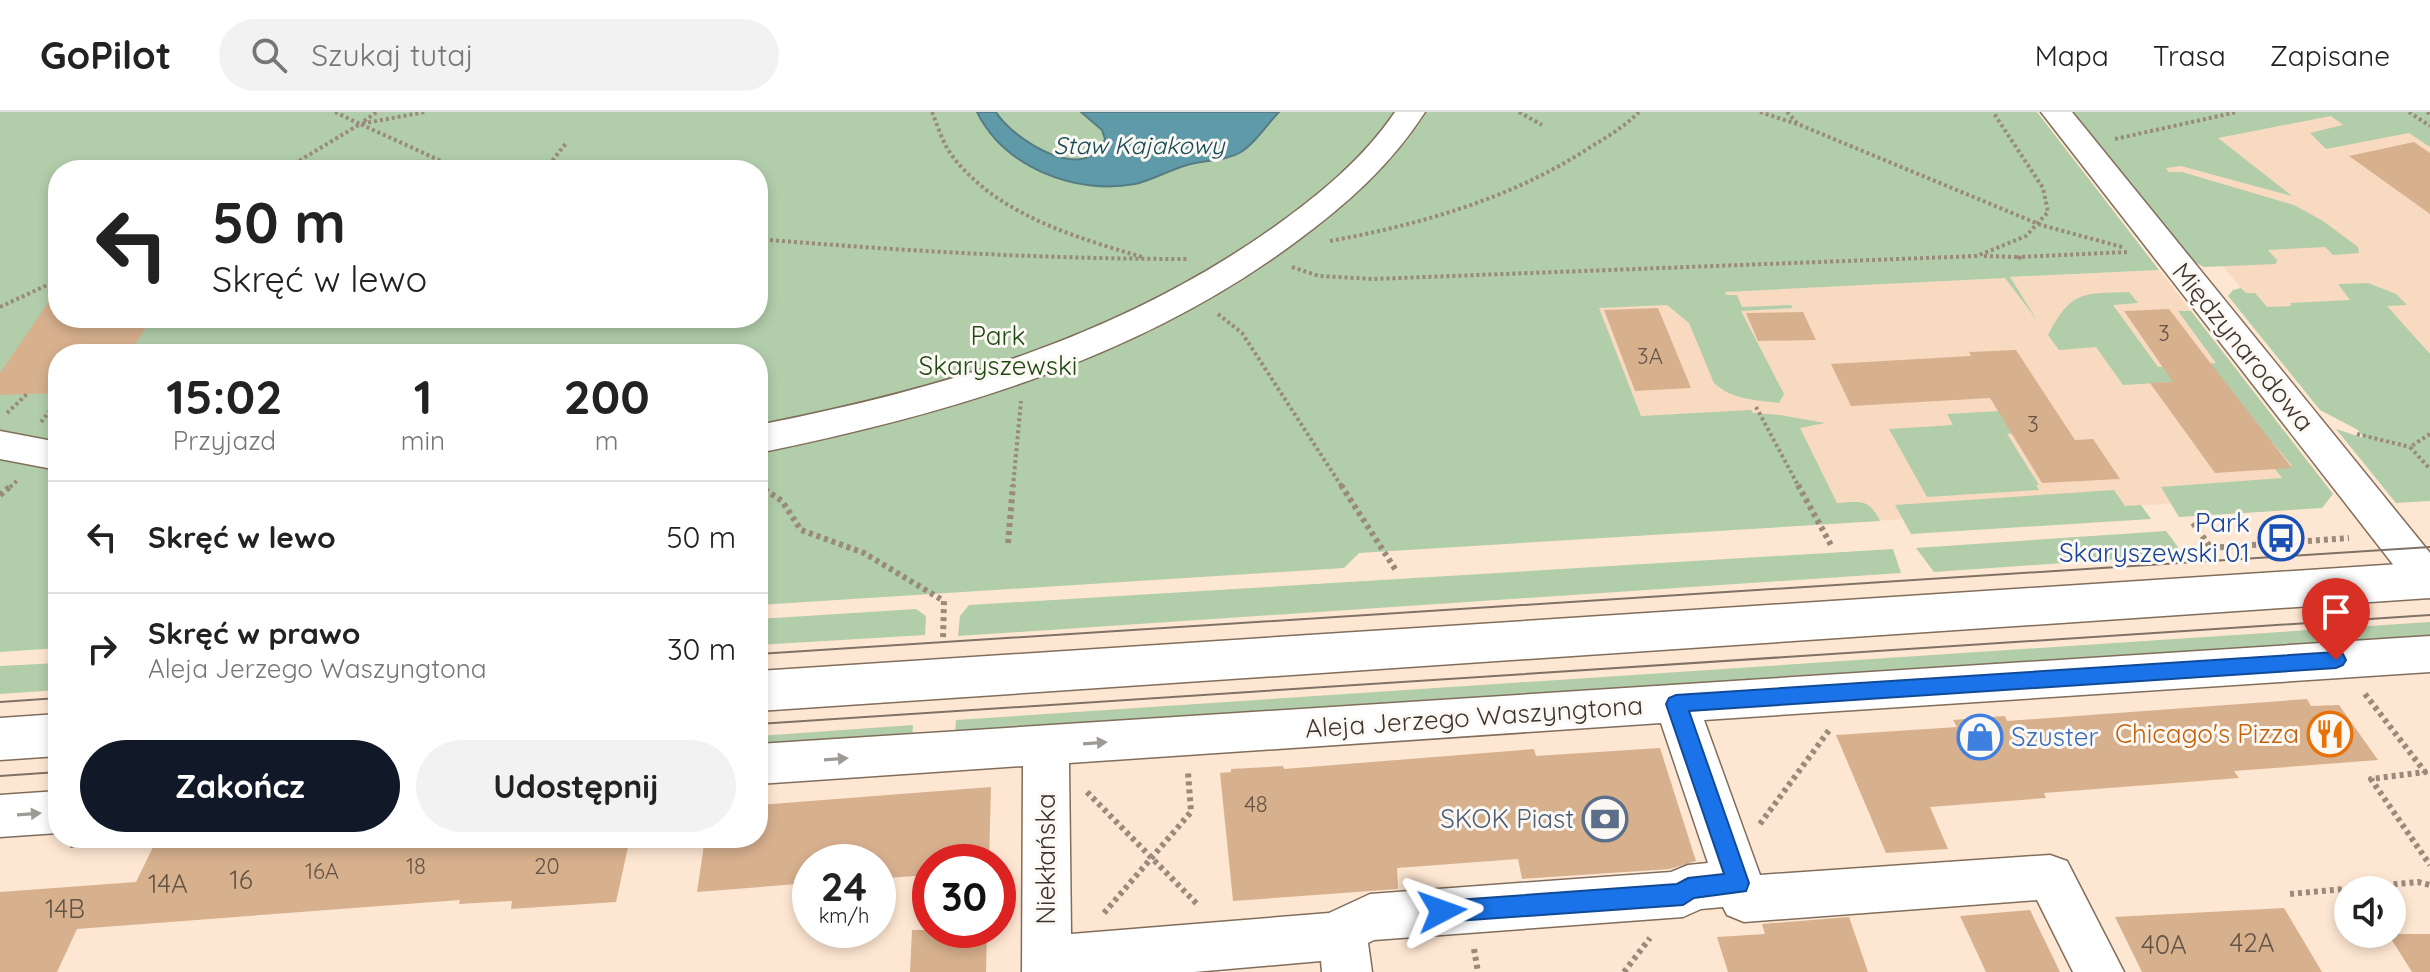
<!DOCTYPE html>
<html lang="pl">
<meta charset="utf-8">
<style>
:root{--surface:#fff;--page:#f2f2f2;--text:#222;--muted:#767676;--line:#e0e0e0;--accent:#111827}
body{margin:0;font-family:Quicksand,sans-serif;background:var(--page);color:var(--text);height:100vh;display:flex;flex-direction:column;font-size:30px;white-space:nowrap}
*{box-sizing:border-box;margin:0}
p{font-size:26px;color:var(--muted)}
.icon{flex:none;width:44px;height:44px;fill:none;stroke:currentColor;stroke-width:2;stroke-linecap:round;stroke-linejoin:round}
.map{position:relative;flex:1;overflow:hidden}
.details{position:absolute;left:48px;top:232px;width:720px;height:504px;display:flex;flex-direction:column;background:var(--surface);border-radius:32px;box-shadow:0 4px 12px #0003}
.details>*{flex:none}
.hud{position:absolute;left:48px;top:48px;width:720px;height:168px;border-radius:32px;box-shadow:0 4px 12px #0003;background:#fff;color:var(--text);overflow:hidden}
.buttons{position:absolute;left:2334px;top:764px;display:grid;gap:16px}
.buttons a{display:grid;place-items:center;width:72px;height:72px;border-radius:50%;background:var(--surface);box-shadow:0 4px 12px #0003;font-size:40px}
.speed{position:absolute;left:792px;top:732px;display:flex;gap:16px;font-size:40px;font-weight:700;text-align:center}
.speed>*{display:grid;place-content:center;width:104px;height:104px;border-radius:50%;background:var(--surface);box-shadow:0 4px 12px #0003;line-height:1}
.speed small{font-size:20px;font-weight:400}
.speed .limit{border:12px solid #d22;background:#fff;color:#111}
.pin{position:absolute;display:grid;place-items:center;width:68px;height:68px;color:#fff;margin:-82px -34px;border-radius:50% 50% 50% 0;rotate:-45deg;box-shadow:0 0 8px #0007}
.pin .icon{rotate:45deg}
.me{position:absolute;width:88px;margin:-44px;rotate:86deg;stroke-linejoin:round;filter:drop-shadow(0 0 6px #0008)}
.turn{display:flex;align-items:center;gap:28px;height:168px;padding:0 32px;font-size:36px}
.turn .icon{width:104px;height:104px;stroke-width:2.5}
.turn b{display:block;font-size:56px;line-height:68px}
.eta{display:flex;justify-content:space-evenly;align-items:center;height:136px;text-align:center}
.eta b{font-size:48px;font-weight:700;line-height:56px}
.primary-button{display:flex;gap:16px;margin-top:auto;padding:16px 32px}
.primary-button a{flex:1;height:92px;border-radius:48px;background:var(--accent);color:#fff;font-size:32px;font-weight:700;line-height:92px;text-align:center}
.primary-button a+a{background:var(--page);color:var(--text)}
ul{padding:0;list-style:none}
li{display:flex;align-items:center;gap:24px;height:112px;padding:0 32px;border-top:2px solid var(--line)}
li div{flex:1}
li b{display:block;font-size:30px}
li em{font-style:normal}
header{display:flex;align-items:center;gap:48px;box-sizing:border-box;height:112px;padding:0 40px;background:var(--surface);border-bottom:2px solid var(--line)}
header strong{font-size:38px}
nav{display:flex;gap:44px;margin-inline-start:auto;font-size:28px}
.search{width:560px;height:72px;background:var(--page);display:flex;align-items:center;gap:20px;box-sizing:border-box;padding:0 28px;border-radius:44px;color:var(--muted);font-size:30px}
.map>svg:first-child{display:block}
.built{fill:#f8dac1}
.green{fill:#b1cdaa;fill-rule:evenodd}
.water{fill:#5f9aa9;stroke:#557c84;stroke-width:2}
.building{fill:#d7b08e}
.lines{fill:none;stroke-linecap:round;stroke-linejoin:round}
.minor-casing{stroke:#816d5b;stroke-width:3}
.major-casing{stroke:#816d5b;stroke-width:3}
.path-far1{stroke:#998a7b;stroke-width:4;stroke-dasharray:3 3;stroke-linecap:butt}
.path{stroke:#998a7b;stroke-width:6;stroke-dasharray:4 4;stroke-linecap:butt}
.minor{fill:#fff;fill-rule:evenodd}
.major{fill:#fff;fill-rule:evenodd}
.tram{stroke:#7f7165;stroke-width:2}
.oneway{fill:#9e9a96}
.route{fill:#1a73e8;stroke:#114b97;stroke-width:2}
.labels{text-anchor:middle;stroke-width:6;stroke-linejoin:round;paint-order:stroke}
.number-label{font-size:22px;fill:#645445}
.far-water-label{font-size:24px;font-style:italic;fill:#164a56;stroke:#fcf8f4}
.park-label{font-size:26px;fill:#1f4913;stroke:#fcf8f4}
.street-label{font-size:26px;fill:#3e352d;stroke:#fcf8f4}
.transit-label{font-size:26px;fill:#164399;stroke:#fcf8f4;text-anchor:end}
.food-label{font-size:26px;fill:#c56008;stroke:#fcf8f4;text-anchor:end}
.shop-label{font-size:26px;fill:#366cbe;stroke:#fcf8f4;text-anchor:start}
.service-label{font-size:26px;fill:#4e5e75;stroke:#fcf8f4;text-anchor:end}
.near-number-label{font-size:26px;fill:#645445}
</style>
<header>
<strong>GoPilot</strong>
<div class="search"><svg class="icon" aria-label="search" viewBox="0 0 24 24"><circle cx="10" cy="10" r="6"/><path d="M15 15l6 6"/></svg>Szukaj tutaj</div>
<nav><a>Mapa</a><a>Trasa</a><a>Zapisane</a></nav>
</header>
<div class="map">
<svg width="2430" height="860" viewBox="0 0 2430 860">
<rect width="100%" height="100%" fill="#fee7d2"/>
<g class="built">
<polygon points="2260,0 2402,0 2430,19 2430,290 2340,297 2122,31"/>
<polygon points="2159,158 2333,382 1822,412 1622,310 1577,187"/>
</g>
<g class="green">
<path d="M0,0h2037l122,158 -149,7 27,43 -32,-42 -280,14 1,3h11l5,12 49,-2 2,3 -52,3 43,83 -5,9c-23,-3 -47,-3 -65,-20l-25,-60 -22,-18 -68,3 42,108 110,-6 2,3 27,2 45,8 -25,5 37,75c23,-1 32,-5 43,18l-521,32 -15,15 -586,37v-251h-700v294l-58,4zM58,58h700v148h-700z"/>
<polygon points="2069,0 2430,0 2430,35 2409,21 2326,37 2310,21 2343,13 2331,4 2218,26 2292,84 2181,54 2166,56 2169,60 2182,60 2294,93 2323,109 2358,135 2359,141 2333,143 2325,135 2268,138 2277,148 2276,152 2204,155 2185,145"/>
<polygon points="2368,171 2396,182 2407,193 2387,194 2430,242 2430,389 2396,391 2336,317 2364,326 2358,318 2320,298 2228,184 2233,178 2241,176 2246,181 2255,181 2267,195 2291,194 2290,191 2350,188 2338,172"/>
<path d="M2129,180l9,11 -25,2 45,62 58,-4 -38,-52h13l142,183 -11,14 -143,9 -18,-30 121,-9 -7,-9 17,-3 -19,-23h-8l-42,-64 -100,6 -27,-38 -37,3 -11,-15c24,-45 33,-41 81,-43z"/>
<polygon points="2000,299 2014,321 2007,322 2039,373 2036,373 2039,378 1927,385 1889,317 1953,313 1947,302"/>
<polygon points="2114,378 2125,394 2141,393 2151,407 1911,422 1895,393"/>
<polygon points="2166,419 2178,435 2177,443 1934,460 1916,436"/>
<polygon points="1893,437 1901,461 958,524 960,504 969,493"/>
<polygon points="916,497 926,504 925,523 758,533 758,507"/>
<polygon points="2430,510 2430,528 955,623 956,608"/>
<polygon points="58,551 58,578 0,582 0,554"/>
<polygon points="913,613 912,627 758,638 758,624"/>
</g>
<path class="water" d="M977,0h19c16,27 91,75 109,27l-3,-9 -21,-18h198c-12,12 -24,32 -38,40 -15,9 -37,8 -54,13 -18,5 -34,15 -52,19 -59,11 -130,-16 -158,-72z"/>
<g class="building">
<polygon points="2414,30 2430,41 2430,102 2349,44"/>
<polygon points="58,176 58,206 152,206 129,242 58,242 58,281 0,283 0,261"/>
<polygon points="1658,196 1691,276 1635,279 1604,198"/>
<polygon points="2169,197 2205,244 2292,356 2215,361 2150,271 2173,270 2124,199"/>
<polygon points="1803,200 1816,228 1758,229 1746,201"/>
<polygon points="2016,238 2075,328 2093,327 2120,367 2042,371 1990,286 1851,294 1831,252 1971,244 1969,240"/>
<polygon points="2307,587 2311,594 2339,593 2378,648 2234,659 2239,666 2044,681 2046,686 1930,695 1948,737 1886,741 1836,623 1957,615 1953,608 2005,604 2007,609"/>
<polygon points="1660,636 1696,749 1670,757 1522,767 1518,747 1397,756 1398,777 1233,789 1220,661 1231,660 1231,657 1283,654 1284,657 1534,637 1536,644"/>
<polygon points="991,675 989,750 930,750 930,763 887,766 886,763 878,763 878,750 810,750 810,771 697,780 705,726 758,726 758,693"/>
<polygon points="277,726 296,726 295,730 344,726 630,726 616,790 511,797 512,789 459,792 460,788 77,817 57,860 0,860 0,780 136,770 153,735"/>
<polygon points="2284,796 2322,860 2142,860 2115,805"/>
<polygon points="2030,798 2060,860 1986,860 1960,804"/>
<polygon points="1849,805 1868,860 1728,860 1717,825 1765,822 1762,812"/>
<polygon points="912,818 987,818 986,860 910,860"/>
<polygon points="2388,822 2430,822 2430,860 2412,860"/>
</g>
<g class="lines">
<g class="minor-casing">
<g id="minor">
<path d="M1395,0h30c-34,53 -78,92 -128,129 -158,118 -348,173 -539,212v-28c185,-36 364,-89 519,-200 44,-32 87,-67 118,-113z"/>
<polygon points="2041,0 2072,0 2430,441 2430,486 2416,482"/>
<polygon points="0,319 58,330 58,358 0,347"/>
<path d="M2430,524v36l-726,48 56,155 290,-20 17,6 57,111h-51l-36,-72 -293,22 -17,-7 -4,-8 -22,2 -18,8 -309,23 -6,3 4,29h-50l-1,-11 -127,11h-172l1,-206 -265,18v-40zM1661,611l47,140 -20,2 -17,7 -301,22 -41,19 -258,21 -2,-171z"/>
<polygon points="58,679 58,721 0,725 0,683"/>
</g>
</g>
<g class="major-casing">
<g id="major">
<polygon points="2430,450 2430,486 758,599 758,559"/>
<polygon points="58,602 58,644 0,648 0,606"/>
</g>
</g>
<g class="path-far1">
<polyline points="335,0 360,12 425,0"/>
<path d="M932,0c6,15 11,32 21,45 45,58 122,80 189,100"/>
<polyline points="1519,0 1542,13"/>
<polyline points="1760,0 1800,13 2041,113 2122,135"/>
<polyline points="1787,0 1797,11"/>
<polyline points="2409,0 2430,14"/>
<polyline points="2427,0 2430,2"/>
<polyline points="364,9 377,0"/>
<polyline points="2115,27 2237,0"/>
<polyline points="284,58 360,12 461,58"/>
<polyline points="545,58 567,30"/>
<path d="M758,127c144,12 286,20 430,20"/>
<path d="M1330,129c92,-17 180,-42 259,-93 18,-11 35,-21 50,-36"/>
<polyline points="1984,144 2019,145"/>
<polyline points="2021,147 2019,145 2127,140"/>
<polyline points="1292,155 1319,164 1373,167 1977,144 2026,124 2048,100 2043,76 1993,0"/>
<polyline points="0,195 58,168"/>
<polyline points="1218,202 1242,221 1342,375"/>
<polyline points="1756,295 1799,375"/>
<polyline points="7,301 27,282"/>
<polyline points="41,310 58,289"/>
<polyline points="2357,322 2410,335"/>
<polyline points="2430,322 2410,335 2430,357"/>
<polyline points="758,373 761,375"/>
<polyline points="10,375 18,368"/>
<polyline points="1013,375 1021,289"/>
</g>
<g class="path">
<polyline points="758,373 782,389 801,418 864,441 944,489 943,529"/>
<polyline points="1341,373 1397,460"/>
<polyline points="1798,373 1831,433"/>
<polyline points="0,383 12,373"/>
<polyline points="2193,411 2211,436 2349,426"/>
<polyline points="1008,431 1013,373"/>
<polyline points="2365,582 2425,660 2371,667 2430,753"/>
<polyline points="1087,680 1198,793"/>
<polyline points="1760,712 1830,617"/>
<polyline points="70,733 173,726"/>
<polyline points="2290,782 2418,770 2430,773"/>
<polyline points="1104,801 1191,700 1188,660"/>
<polyline points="1474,837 1478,860"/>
<polyline points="1624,860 1650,826"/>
</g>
<use href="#minor" class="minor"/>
<use href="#major" class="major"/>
<g class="tram">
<polyline points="758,542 2430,435"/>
<polyline points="0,590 58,586"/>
<polyline points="758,612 2430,503"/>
<polyline points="0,664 58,660"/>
</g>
</g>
<defs><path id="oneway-solid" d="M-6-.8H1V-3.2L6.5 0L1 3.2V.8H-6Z" transform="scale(2)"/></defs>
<g class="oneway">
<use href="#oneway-solid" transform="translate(1095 631) rotate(-4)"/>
<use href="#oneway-solid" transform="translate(836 647) rotate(-4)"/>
<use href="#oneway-solid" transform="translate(29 702) rotate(-4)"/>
</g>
<polygon class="route" points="2336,540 2343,542 2346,548 2343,553 2336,556 1689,599 1749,771 1746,779 1694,786 1683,793 1442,810 1435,807 1431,799 1435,792 1442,789 1677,772 1688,766 1724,762 1666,592 1669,586 1676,583"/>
<defs>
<g id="bus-ring" transform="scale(2.3)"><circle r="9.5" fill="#fcf8f4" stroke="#1a4fb4" stroke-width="1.5"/><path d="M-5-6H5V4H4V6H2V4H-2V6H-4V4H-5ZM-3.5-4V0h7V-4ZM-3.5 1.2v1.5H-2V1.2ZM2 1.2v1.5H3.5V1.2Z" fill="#1a4fb4"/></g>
<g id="restaurant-ring" transform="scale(2.3)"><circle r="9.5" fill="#fcf8f4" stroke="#e8710a" stroke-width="1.5"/><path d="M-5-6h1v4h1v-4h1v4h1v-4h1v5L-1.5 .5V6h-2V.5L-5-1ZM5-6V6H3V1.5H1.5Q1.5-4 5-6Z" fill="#e8710a"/></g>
<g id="shop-ring" transform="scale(2.3)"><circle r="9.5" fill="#fcf8f4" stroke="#3f7fe0" stroke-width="1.5"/><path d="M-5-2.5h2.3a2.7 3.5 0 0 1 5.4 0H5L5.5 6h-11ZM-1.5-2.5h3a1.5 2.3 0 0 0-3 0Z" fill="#3f7fe0"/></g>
<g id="bank-ring" transform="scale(2.3)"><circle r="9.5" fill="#fcf8f4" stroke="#5c6f8a" stroke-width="1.5"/><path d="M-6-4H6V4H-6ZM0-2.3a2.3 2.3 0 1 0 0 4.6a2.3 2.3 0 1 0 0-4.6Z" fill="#5c6f8a"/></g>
</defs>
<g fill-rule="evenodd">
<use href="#bus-ring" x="2281" y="426"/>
<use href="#restaurant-ring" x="2330" y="622"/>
<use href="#shop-ring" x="1980" y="625"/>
<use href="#bank-ring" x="1605" y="707"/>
</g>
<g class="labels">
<g class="number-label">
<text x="2164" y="229">3</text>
<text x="1650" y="252">3A</text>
<text x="2033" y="320">3</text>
<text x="1256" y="700">48</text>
<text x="416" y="762">18</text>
<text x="547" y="762">20</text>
<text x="322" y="767">16A</text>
</g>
<g class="far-water-label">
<text x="1139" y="42">Staw Kajakowy</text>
</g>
<g class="park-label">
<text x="998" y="233">Park<tspan x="998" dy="30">Skaryszewski</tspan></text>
</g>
<g class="street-label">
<text transform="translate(2243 235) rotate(51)" y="9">Międzynarodowa</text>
<text transform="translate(1474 605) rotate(-4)" y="9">Aleja Jerzego Waszyngtona</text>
<text transform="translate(1046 747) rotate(-90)" y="9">Niekłańska</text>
</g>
<g class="transit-label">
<text x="2250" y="420">Park<tspan x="2250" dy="30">Skaryszewski 01</tspan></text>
</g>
<g class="food-label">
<text x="2299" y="631">Chicago's Pizza</text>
</g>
<g class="shop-label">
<text x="2011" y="634">Szuster</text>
</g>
<g class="service-label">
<text x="1574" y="716">SKOK Piast</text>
</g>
<g class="near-number-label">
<text x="241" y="777">16</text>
<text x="168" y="781">14A</text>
<text x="65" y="806">14B</text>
<text x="2252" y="840">42A</text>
<text x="2164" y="842">40A</text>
</g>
</g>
</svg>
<div class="buttons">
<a><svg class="icon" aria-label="sound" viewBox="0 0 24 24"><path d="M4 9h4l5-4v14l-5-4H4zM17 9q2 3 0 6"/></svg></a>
</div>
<div class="speed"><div>24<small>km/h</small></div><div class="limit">30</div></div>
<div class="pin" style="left:2336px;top:548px;background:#d93025"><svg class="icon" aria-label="arrive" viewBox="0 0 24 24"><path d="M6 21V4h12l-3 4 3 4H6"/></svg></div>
<svg class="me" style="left:1442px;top:799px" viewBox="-20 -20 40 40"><path d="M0-17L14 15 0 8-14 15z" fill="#1a73e8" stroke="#fff" stroke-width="4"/></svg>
<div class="hud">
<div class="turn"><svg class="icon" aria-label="left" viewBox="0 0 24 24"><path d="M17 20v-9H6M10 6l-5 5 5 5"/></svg><div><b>50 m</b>Skręć w lewo</div></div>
</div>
<section class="details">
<div class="eta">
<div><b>15:02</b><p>Przyjazd</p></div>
<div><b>1</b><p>min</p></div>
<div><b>200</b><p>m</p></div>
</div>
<ul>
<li><svg class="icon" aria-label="left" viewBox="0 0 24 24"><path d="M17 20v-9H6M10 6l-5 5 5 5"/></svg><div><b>Skręć w lewo</b></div><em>50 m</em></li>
<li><svg class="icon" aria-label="right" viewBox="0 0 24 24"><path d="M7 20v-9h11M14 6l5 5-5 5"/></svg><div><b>Skręć w prawo</b><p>Aleja Jerzego Waszyngtona</p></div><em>30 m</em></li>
</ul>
<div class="primary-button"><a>Zakończ</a><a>Udostępnij</a></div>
</section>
</div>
